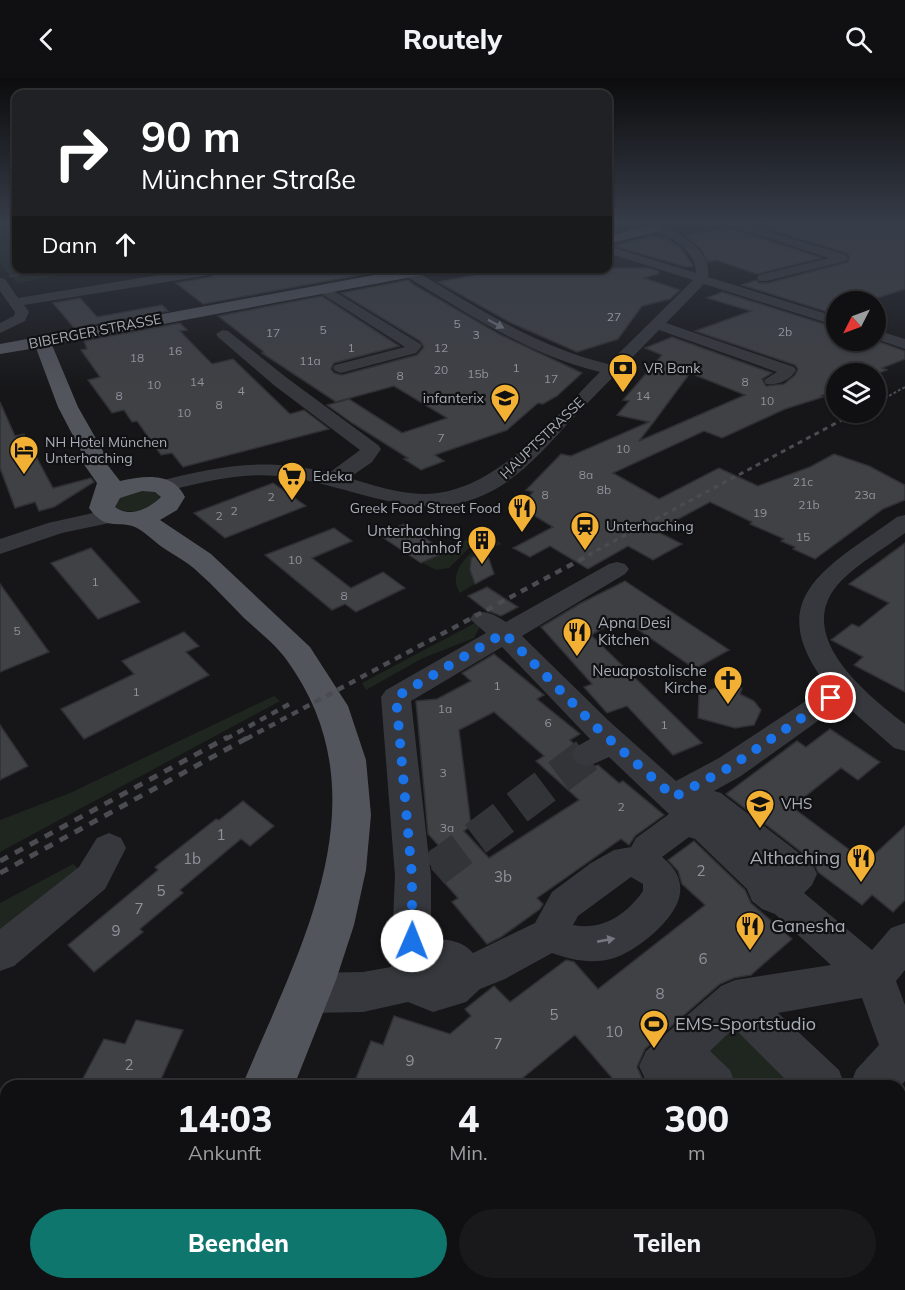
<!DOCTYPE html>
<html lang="de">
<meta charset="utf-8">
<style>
:root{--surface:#101012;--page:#19191b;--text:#f1f3f6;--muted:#9c9d9f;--line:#303032;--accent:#0f766e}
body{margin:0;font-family:Mulish,sans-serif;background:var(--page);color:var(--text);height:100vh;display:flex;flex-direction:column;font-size:22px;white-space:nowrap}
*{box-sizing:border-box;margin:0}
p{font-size:20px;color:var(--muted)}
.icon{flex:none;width:33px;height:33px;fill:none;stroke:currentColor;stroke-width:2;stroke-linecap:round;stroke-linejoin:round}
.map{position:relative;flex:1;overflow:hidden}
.details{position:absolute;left:0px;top:1002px;width:906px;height:210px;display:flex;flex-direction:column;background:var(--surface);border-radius:18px 18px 0 0;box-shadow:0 2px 4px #0004,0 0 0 2px var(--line)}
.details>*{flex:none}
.banner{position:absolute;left:12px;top:12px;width:600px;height:183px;border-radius:12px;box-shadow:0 2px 4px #0004,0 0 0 2px var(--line);background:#202124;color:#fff;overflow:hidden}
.needle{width:39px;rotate:228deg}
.buttons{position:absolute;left:826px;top:213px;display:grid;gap:12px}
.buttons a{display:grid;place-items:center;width:60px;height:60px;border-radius:50%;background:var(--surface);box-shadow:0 2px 4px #0004,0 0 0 2px var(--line);font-size:30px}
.pin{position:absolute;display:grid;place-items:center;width:51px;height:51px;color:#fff;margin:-26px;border:3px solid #fff;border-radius:50%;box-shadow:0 2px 6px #0007}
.me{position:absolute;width:66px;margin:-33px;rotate:1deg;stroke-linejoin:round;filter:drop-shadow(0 0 4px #0008)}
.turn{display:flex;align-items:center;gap:21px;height:126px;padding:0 30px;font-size:27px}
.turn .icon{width:78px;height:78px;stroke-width:2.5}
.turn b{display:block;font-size:42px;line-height:51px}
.then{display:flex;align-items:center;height:57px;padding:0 30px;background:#0003;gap:12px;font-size:22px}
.eta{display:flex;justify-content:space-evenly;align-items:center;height:102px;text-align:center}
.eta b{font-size:36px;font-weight:800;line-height:42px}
.cta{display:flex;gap:12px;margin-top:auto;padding:12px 30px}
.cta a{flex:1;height:69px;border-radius:36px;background:var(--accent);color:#fff;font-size:24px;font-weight:800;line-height:69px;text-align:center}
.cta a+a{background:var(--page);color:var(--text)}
header{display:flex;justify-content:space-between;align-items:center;height:78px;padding:0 30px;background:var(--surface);font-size:27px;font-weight:800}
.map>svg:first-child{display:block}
.green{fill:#1e261f}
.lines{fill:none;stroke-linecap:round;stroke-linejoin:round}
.stream{stroke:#2c353c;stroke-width:2}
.building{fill:#404145;stroke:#303034;stroke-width:1.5;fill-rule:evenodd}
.minor-tunnel{stroke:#333438;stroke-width:35;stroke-dasharray:35 17;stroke-linecap:butt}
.minor{fill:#37383d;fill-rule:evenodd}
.major{fill:#53555c;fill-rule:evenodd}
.rail-far3{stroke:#4a4c52;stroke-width:2;stroke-dasharray:3 2;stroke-linecap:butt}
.rail-far2{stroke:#4a4c52;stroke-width:3;stroke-dasharray:5 4.5;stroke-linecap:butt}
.rail-far1{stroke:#4a4c52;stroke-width:4.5;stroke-dasharray:7 6;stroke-linecap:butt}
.rail{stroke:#4a4c52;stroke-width:5;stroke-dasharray:9 8;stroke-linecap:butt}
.oneway{fill:#757881}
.route{stroke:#1a73e8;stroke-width:10;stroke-dasharray:0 18}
.labels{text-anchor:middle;stroke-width:4.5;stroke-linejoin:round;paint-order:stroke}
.number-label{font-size:12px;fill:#8e929b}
.far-street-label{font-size:14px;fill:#a8adb8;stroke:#111113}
.far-poi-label{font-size:14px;fill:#a8adb8;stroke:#111113;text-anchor:start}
.poi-label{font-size:15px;fill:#a8adb8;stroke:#111113;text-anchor:end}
.near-number-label{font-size:15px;fill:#8e929b}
.near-poi-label{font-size:18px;fill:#a8adb8;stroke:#111113;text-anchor:start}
</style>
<header><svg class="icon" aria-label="back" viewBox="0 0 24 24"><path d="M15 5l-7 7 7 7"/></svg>Routely<svg class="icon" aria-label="search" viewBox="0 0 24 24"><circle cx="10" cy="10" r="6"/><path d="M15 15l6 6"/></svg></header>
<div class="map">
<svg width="905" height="1212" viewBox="0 0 905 1212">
<rect width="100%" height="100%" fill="#161618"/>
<g class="green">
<polygon points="16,150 16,190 93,191 17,205 0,185 0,153"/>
<path d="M131,412h22l7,6c-4,18 -35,18 -48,11l2,-8z"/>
<polygon points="472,459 478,461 449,490 436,492 423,485 449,471 454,474 460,473 462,471 456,467"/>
<path d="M492,460l10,6c-17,5 -25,10 -32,26l6,13 -16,10c-15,-23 14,-45 32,-55z"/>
<polygon points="475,545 480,548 474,560 421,581 366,612 362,605"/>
<polygon points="274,618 280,623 0,774 0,742 70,715"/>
<polygon points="73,786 81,793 0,857 0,825"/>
<polygon points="742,942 809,1008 727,1008 701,981"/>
</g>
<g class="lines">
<polyline class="stream" points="10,198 60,190"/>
</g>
<g class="building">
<polygon points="793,145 905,145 905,211 865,224 837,224 837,237 742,207 756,202 759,205 768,205 848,184 850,179 847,175 772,152"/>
<polygon points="730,150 821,180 757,196 716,182 708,184 701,171 685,157"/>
<polygon points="651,158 666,160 680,169 693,188 686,189 615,168"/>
<polygon points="217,190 397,190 203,226 176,205 210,199 217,195"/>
<polygon points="494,190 649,190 658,193 658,196 644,200 680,212 670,221 642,228 618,261 577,274 509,244 438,204 475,197 469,194"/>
<polygon points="408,202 414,207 499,256 582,295 557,318 543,326 538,325 507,352 435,377 444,383 421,392 404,381 408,380 352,345 327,327 349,321 402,355 447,340 394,308 336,324 262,275 264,274 218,238 322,218 399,268 334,285 331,291 334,295 342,297 417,277 424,269 420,263 341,215"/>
<path d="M722,214l115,36v12h37l31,11v8l-23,9 5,2 -11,4h-39v15l-16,7 2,1 -38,12 -63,29 -18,-7 -91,42 46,26 60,-31 39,18 52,-19 24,-13 35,12 36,19v15l-22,9 -68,50 -22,-10 2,-2 -14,-6 3,-2 -34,-15 2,-2 -42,-20 -54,29 26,13 -29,16 -25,-14 -40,23 -38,-23 -20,11 -17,-9 40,-21 -33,-20 13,-15 -7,-2 35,-36 10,2 78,-34 -32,-7 12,-14 -6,-1 39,-45 -17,-7 27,-11 100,36 -10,6 4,7 18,-2 11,-9 3,-6 -3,-4 -100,-34 56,-20 -44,-13zM690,295l55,22 -106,46 17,-22z"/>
<polygon points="80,220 97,239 162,227 168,233 74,250 53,225"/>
<polygon points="180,245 187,252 180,253 212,286 233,281 290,336 304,332 329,351 183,389 172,375 161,377 137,343 132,344 124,332 112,335 88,302 100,299 81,272 87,271 84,263"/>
<polygon points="0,324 15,358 24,356 53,410 91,400 94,404 54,429 39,433 35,424 15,430 0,390"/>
<polygon points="273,405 306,428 225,460 194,435"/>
<polygon points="404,446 446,474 421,485 379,457"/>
<polygon points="334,450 352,463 312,480 351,510 383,494 405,510 356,534 345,526 332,532 265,477"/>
<polygon points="905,465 905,614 854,587 863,579 831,562 852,546 859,549 889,525 849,506"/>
<polygon points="91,470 140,524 98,541 51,485"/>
<polygon points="486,472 494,496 475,506 470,492 471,480"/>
<polygon points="625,503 729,572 695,591 630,546 616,543 591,557 702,665 673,677 627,628 607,635 584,609 592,606 541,549 581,525"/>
<polygon points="0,506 49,574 0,594"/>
<polygon points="487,509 518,529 501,538 486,532 468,518"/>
<polygon points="184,554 199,568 186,574 209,597 84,661 61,631 134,596 122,583"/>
<path d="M494,576l50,41 -7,4 43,35 -10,6 5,5 -6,9 5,10 12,5 12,-4 21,18 4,-2 41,34 -29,21 -6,9 -8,-6 -84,59 6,6 -3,5 -39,28 -14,7 -35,-42 6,-4 -26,-29 -2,-18 9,-5 -11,-12 -12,-133 21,-2 34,-18 -9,-8zM494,634l50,44 -8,5 43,39 -90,58 -25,-27 7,-5 -12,-96z"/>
<polygon points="726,607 742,610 740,616 754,623 761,632 754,647 735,650 698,640 699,615"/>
<polygon points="0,647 28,688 0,702"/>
<polygon points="830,651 880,684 858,702 841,690 792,729 866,784 905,748 905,822 893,834 872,817 862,827 818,794 813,783 726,716 797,663 806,669"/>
<polygon points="243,723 274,748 250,768 241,761 180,812 183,815 140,851 143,854 94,894 68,867 158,792 155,789 216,741 219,742"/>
<polygon points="694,763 745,812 751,825 792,861 751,897 734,900 720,906 645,971 637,989 644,1004 652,1008 619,1008 575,957 513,1008 353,1008 371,963 383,967 394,938 450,956 471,938 465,931 494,908 510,924 566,882 574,884 598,911 705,827 682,806 678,793 668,782"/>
<polygon points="136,942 183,952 158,1008 79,1008 104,961 125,966"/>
</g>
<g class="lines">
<polyline class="minor-tunnel" points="434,792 587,677"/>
<g class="minor">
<polygon points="16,145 16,151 0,154 0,148"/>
<polygon points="722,145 740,145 846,177 848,180 846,183 767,203 759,203 757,200 759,197 829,180"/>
<path d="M656,147c22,6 56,25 52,52l129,40v9l-133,-42 -38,39 128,44 2,3c-5,10 -19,16 -30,14l-2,-4 13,-8 -118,-42c-30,31 -58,59 -88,90 -25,27 -48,55 -81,72 -71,37 -141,-10 -212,-16 -39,-4 -78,7 -116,16l-7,-2 -3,-4 3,-4c63,-16 109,-25 174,-9l31,-23 -85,-64 -57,-49 -2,-3 7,-4 5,1 59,47 91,67 3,4 -9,13 -23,16c24,7 50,16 76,16 71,-1 127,-75 175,-122 -71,-17 -132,-58 -194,-96l-2,-3 2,-3h8c62,37 123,77 194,94l85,-84 -85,-27v-7l88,27c0,-23 -25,-36 -44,-43l-1,-2z"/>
<polygon points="202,190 214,190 216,193 210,197 24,227 29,234 25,243 0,255 0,245 14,238 15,234 0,213 0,200 5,201 18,220"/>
<polygon points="324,207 419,265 422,268 416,275 341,295 335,293 333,290 335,287 405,269 319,214 317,211"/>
<polygon points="876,252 905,261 905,271 876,261"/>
<polygon points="111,431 119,433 122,438 119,443 62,455 0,476 0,461 48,445"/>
<path d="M905,437v18c-20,15 -45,29 -63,47 -53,53 24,114 63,144v27l-11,-3 -51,-45 -102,73 -27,15 7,2 91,70 5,11 -5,11 -8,8 68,57 19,-22 14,-5v47l-9,11 9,24v76l-5,6 -50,-1 6,-16 23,-25 -17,-47 -84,15 61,57 6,16h-53l-58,-58 -24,23 20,19 6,16h-52l-6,-6c-12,7 -20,7 -32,1l-7,-15 7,-15 75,-65 14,-6 96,-15 -56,-51 -13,-5 -10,-8 -5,-12 -52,-50 -6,-2 -27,20c11,9 20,20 18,36 -2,25 -45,60 -69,66 -21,5 -39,1 -59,-6l-47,26 -25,10 -14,13 -33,10 -25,-10 -45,10 -54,1 -14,-6 -6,-14 6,-14 14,-6 54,-1 28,-5 4,-91 -14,-179 5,-7 100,-57 -16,-14 4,-6c13,-3 20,2 32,9l103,-58 8,-2 8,2 4,5 -4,5 -103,62 87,85 67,60 43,-23 102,-67 8,-3c-71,-90 -1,-121 68,-171zM502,569l88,92 -14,8 -5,8 5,8 11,4 22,-10 60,57 -33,24 -5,9 -17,3 -23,13 -39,29 -17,31 -62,30c-11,-13 -25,-13 -42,-15v-62l-20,-175zM631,799l12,7v7c-16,23 -40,40 -70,34l5,-9z"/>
<polygon points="109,755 121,760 126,770 105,811 14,888 0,893 0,851 79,789 97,760"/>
<polygon points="900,1106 905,1108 905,1161 900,1159"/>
<polygon points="589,1206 644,1206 646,1212 592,1212"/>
<polygon points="651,1206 732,1206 734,1212 649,1212"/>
</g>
<g class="major">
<polygon points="651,145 663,145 660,153 608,166 608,158 650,148"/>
<path d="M412,190h33l-7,4 -386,73 26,62 25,44 3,12 14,18c23,-5 53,-10 65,16l-8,13 -17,10 51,34 99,93 38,59 18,54 5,55 -5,55 -12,55 -18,55 -42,106h-52c56,-135 146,-288 44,-427 -12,-16 -28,-28 -42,-41 -15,-15 -29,-31 -45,-45 -11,-11 -24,-17 -37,-26 -8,-6 -16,-14 -25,-19 -18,-9 -30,5 -48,-20l8,-25 -14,-20 -2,-12 -23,-44 -22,-59 -36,6v-10zM142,413l13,1 6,5c-12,12 -32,21 -46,10l5,-9z"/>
<polygon points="150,1206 211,1206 209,1212 148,1212"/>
</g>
<g class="rail-far3">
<polyline points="876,325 905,309"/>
<polyline points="852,336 857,334"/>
</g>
<polyline class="rail-far2" points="588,477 855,335"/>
<g class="rail-far1">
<polyline points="226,661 293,624"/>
<polyline points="246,661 591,476"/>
</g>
<g class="rail">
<polyline points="0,783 228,659"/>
<polyline points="0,795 249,659"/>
</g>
</g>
<defs><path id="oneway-solid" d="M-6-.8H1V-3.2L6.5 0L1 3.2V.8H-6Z" transform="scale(1.5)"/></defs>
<g class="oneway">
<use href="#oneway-solid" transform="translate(496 246) rotate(28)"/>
<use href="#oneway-solid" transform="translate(606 862) rotate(-11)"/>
</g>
<linearGradient id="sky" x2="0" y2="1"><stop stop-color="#0c0c0d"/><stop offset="0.46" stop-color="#363c48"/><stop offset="1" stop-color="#363c48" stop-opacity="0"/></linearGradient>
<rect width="905" height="315" fill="url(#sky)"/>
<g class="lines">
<polyline class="route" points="412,863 412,798 396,619 504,555 598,651 674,719 730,689 831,620"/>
</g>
<defs>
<g id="bank-pin" transform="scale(1.5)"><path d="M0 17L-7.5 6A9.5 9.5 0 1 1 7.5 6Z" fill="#f2b134" stroke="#111113"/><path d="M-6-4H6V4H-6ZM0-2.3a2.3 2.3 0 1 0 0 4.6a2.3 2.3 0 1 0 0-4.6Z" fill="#111"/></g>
<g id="school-pin" transform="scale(1.5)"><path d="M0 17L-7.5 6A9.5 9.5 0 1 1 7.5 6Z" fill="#f2b134" stroke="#111113"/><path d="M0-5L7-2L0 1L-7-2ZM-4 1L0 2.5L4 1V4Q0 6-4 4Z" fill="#111"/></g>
<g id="hotel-pin" transform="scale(1.5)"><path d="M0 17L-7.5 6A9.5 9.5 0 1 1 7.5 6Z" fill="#f2b134" stroke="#111113"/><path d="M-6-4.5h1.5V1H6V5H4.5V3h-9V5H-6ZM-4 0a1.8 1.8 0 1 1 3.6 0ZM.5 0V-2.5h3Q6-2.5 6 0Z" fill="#111"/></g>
<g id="supermarket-pin" transform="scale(1.5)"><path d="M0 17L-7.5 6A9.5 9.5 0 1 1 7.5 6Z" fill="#f2b134" stroke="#111113"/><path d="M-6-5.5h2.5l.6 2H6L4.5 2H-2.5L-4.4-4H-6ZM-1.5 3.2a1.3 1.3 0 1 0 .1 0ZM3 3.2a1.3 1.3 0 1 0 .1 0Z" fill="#111"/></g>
<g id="restaurant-pin" transform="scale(1.5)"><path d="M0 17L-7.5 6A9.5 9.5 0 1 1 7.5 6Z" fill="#f2b134" stroke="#111113"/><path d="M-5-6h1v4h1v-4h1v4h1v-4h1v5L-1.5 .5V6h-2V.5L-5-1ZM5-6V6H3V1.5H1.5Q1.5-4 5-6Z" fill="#111"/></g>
<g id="station-pin" transform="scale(1.5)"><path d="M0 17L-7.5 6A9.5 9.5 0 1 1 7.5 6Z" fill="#f2b134" stroke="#111113"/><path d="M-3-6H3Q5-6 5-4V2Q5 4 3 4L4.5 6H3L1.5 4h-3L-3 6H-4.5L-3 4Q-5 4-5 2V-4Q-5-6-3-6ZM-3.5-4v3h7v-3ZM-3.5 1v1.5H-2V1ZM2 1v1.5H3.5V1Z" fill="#111"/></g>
<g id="building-pin" transform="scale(1.5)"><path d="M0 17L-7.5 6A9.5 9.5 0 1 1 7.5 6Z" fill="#f2b134" stroke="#111113"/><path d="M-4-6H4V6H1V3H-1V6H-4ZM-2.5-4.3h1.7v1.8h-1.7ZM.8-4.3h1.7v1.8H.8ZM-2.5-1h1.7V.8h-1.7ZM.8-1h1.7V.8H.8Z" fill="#111"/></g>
<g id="church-pin" transform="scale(1.5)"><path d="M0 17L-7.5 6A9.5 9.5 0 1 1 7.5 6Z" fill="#f2b134" stroke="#111113"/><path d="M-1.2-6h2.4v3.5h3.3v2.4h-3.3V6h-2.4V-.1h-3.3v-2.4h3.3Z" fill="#111"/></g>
<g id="stadium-pin" transform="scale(1.5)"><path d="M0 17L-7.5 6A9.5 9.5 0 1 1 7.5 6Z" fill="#f2b134" stroke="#111113"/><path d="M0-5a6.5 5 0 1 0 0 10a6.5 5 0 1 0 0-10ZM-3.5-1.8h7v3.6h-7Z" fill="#111"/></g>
</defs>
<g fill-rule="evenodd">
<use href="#bank-pin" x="623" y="290"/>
<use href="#school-pin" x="505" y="320"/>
<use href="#hotel-pin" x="24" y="372"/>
<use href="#supermarket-pin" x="292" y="398"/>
<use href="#restaurant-pin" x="522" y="430"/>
<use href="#station-pin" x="585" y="448"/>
<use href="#building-pin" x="482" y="462"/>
<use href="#restaurant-pin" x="577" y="554"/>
<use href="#church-pin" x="728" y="602"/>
<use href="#school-pin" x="760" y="726"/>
<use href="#restaurant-pin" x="861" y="780"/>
<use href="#restaurant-pin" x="750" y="848"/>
<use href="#stadium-pin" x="654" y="946"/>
</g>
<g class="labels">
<g class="number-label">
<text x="614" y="243">27</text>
<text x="457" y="250">5</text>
<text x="323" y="256">5</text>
<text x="785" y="258">2b</text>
<text x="273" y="259">17</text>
<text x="476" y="261">3</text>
<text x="351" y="274">1</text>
<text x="441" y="274">12</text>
<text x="175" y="277">16</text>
<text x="137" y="284">18</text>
<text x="310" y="287">11a</text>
<text x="516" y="294">1</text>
<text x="441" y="296">20</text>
<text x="478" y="300">15b</text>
<text x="400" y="302">8</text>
<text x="551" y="305">17</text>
<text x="197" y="308">14</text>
<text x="745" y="308">8</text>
<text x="154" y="311">10</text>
<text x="241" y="317">4</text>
<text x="119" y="322">8</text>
<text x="643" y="322">14</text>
<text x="767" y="327">10</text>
<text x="219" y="331">8</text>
<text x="184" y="339">10</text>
<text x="441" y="364">7</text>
<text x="623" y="375">10</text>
<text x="586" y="401">8a</text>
<text x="803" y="408">21c</text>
<text x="604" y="416">8b</text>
<text x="545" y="421">8</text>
<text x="865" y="421">23a</text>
<text x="271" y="423">2</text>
<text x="809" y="431">21b</text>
<text x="234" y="437">2</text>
<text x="760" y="439">19</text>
<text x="219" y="442">2</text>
<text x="803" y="463">15</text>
<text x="295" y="486">10</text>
<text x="95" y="508">1</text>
<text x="344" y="522">8</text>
<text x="17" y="557">5</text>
<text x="497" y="612">1</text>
<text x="136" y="618">1</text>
<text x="445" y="635">1a</text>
<text x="548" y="649">6</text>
<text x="664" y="651">1</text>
<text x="443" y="699">3</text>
<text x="621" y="733">2</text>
<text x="447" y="754">3a</text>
</g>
<g class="far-street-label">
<text transform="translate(95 253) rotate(-11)" y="5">BIBERGER STRASSE</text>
<text transform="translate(542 360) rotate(-44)" y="5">HAUPTSTRASSE</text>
</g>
<g class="far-poi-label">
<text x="644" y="295">VR Bank</text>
<text x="484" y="325" text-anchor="end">infanterix</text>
<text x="45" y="369">NH Hotel München<tspan x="45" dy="16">Unterhaching</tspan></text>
<text x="313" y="403">Edeka</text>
<text x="501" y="435" text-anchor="end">Greek Food Street Food</text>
<text x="606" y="453">Unterhaching</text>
</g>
<g class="poi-label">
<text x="461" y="458">Unterhaching<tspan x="461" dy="17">Bahnhof</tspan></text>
<text x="598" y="550" text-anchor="start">Apna Desi<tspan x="598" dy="17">Kitchen</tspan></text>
<text x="707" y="598">Neuapostolische<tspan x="707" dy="17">Kirche</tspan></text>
<text x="781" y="731" text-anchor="start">VHS</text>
</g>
<g class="near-number-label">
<text x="221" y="762">1</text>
<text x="192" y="786">1b</text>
<text x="701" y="798">2</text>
<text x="503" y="804">3b</text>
<text x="161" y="818">5</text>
<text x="139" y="836">7</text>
<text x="116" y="858">9</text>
<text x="703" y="886">6</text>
<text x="660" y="921">8</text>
<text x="554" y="942">5</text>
<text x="614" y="959">10</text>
<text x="498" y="971">7</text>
<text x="410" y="988">9</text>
<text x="129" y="992">2</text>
</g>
<g class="near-poi-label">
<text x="840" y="786" text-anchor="end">Althaching</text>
<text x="771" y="854">Ganesha</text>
<text x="675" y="952">EMS-Sportstudio</text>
</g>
</g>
</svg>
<div class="buttons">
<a><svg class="needle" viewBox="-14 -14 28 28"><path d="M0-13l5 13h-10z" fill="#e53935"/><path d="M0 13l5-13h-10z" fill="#9c9d9f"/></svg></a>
<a><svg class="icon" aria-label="layers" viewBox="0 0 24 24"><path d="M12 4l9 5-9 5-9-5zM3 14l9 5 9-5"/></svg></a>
</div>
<div class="pin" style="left:831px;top:620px;background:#d93025"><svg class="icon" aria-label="arrive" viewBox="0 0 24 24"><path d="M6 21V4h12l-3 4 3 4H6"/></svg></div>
<svg class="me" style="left:412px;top:863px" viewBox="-20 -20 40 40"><circle r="19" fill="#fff"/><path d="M0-13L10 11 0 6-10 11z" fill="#1a73e8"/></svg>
<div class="banner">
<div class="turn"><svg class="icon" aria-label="right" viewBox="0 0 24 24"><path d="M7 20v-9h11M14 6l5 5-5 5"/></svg><div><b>90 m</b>Münchner Straße</div></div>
<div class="then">Dann<svg class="icon" aria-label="ahead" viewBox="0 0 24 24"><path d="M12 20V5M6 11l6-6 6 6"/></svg></div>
</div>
<section class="details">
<div class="eta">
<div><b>14:03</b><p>Ankunft</p></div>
<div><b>4</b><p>Min.</p></div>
<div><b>300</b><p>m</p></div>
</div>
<div class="cta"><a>Beenden</a><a>Teilen</a></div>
</section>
</div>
